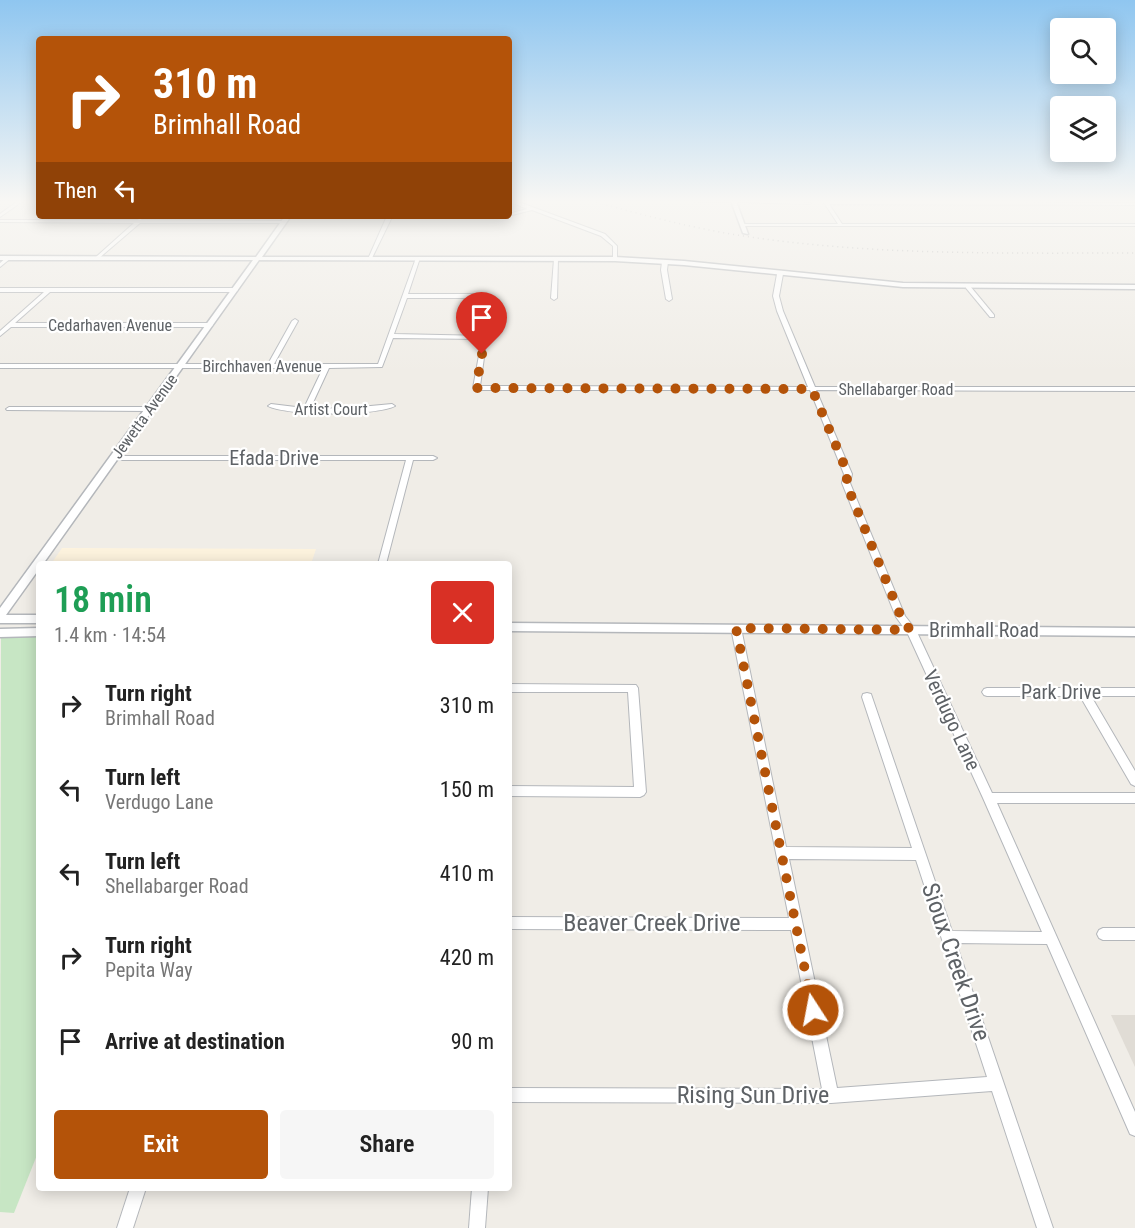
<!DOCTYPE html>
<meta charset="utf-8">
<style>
:root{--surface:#fff;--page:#f6f6f6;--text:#222;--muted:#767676;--accent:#b45309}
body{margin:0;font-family:"Roboto Condensed",sans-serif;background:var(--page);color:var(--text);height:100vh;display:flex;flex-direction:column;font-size:22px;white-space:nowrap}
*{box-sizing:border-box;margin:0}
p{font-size:20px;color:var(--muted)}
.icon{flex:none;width:33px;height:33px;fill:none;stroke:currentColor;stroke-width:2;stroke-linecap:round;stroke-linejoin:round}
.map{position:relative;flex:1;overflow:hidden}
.drawer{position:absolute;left:36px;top:561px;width:476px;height:630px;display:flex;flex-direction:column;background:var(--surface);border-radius:6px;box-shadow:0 3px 15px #0003}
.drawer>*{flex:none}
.guide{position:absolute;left:36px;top:36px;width:476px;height:183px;border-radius:6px;box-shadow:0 3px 15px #0003;background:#b45309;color:#fff;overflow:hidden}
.controls{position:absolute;left:1050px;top:18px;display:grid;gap:12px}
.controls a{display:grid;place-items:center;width:66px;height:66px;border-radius:6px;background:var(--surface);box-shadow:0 3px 15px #0003;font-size:30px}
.pin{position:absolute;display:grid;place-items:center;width:51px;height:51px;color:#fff;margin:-62px -26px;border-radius:50% 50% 50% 0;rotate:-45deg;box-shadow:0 0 6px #0007}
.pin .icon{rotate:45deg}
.me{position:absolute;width:66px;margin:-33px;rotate:349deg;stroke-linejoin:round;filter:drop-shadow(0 0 4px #0008)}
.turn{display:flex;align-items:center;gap:21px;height:126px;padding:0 18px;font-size:27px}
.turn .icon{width:78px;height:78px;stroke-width:2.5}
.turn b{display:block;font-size:42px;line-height:51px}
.then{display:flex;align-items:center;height:57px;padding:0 18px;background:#0003;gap:12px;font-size:22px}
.round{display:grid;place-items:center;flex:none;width:63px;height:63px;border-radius:6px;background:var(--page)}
.overview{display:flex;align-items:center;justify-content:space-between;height:102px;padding:0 18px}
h1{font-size:36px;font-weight:600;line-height:45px;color:#1e9e55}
.cta{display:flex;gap:12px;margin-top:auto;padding:12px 18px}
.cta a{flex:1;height:69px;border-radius:6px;background:var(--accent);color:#fff;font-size:24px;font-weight:600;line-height:69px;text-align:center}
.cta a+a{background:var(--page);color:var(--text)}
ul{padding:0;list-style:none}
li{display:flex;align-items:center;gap:18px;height:84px;padding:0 18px}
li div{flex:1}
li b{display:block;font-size:22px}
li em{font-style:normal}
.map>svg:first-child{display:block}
.commercial{fill:#fdf3de}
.education{fill:#e0dcd5}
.green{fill:#c7e6c4}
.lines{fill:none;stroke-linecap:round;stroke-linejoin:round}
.minor-casing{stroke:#b4b7bb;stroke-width:2}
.tertiary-casing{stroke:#b4b7bb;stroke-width:3}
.minor{fill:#fff;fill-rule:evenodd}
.tertiary{fill:#fff;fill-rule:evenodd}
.rail{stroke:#b5b6b6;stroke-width:1.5;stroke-dasharray:1 4;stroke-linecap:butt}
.route{stroke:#b45309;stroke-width:10;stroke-dasharray:0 18}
.labels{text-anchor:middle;stroke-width:4.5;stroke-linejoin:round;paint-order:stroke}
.far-street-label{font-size:16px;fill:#5e6266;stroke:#fff}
.street-label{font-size:20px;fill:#5e6266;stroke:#fff}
.near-street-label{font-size:24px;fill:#5e6266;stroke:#fff}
</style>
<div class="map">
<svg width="1135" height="1228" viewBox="0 0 1135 1228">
<rect width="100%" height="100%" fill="#f0ede7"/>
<polygon class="commercial" points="62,548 316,549 311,564 51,564"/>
<polygon class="education" points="1111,1015 1135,1015 1135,1067"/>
<polygon class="green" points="1,637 39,637 39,1150 14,1213 0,1212"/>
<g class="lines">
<g class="minor-casing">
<g id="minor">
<polygon points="18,201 23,201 0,217 0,214"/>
<polygon points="509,201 516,201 605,234 617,246 617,259 613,260 613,246 601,236 532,210 508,216 507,216 508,216 508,214 527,209"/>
<polygon points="690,201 791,201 811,203 809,204"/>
<polygon points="823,201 1135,203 1135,205 829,204 842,224 1135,224 1135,226 743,226 741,225 743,224 838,224"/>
<polygon points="387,216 505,216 503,217 392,217 372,258 368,259"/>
<polygon points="140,219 142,220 284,221 286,222 284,223 140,223 98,259 96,259 96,257 134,223 0,222 0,220 137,220"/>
<polygon points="7,257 11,258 0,267 0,263"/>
<path d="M418,257l2,1 -12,36h68l3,2 -3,2h-69l-13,36 93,2 -7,50 328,1 -31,-76 -4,-15 4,-22 3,-2 3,2 -4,22 4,15 32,76h320v4l-319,-1 36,84 -2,9 55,133 11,14 76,163h143v10h-138l138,309v24l-5,-2 -83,-190 -91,-1 97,285h-16l-45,-137 -161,12 -323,-1v-14l314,1 -31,-159 -283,-1v-12l281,1 -58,-290 2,-2h6l2,2 45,219 126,1 -50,-151 1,-3 4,-1 4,1 1,3 80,234 90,1 -59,-134 -76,-166 -11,-15 -54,-134 2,-9 -34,-84h-334l-3,-2 9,-49 -89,-1 -11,29 -53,1 -19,41 39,-1 43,-4 3,2c-18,10 -109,10 -127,0l3,-2 33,4 19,-40h-323v-4h268l24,-43 3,-2 3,2 -24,43h104l38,-106zM789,859l127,1 71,217 -150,11z"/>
<polygon points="556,258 558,259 557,298 554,300 551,298 554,259"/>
<polygon points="665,260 668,262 667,270 672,299 669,301 666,299 661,270 662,262"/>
<polygon points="966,286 970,286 994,315 994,317 990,317 966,288"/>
<polygon points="0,288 235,288 238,290 235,292 50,292 15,323 210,323 213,325 210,327 11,327 0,336 0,331 44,292 0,292"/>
<polygon points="9,407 149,407 152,409 149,411 7,410 6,409"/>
<polygon points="111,456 433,456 437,458 433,460 413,460 386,564 378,564 406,460 114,460 110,458"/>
<polygon points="508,684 636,685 638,688 646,792 644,795 640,797 508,796 508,786 634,787 628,692 508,692"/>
<polygon points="987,688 1135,688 1135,696 1091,696 1135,771 1135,786 1131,784 1080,696 987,696 984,695 982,692 984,689"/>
<polygon points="1103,928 1135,928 1135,940 1103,940 1099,938 1097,934 1099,930"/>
<polygon points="130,1188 146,1188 133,1228 117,1228"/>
<polygon points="472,1188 488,1188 485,1228 469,1228"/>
</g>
</g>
<g class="tertiary-casing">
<g id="tertiary">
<polygon points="731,201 736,201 748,234 743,233"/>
<polygon points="285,216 291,216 262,257 615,257 684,261 903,283 1135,285 1135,289 903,287 684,265 615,261 259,260 43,564 39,564 39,569 6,615 39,615 39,623 0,623 0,608 253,260 0,260 0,256 256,257"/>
<polygon points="508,623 1135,628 1135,636 508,631"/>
<polygon points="39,628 39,636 0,637 0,629"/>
</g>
</g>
<use href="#minor" class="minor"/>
<use href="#tertiary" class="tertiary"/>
<path class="rail" d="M592,201c44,12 88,24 133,32 135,23 274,20 410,20"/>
</g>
<linearGradient id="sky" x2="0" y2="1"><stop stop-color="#8fc6f0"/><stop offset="0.54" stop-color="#f8f7f4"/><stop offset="1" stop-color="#f8f7f4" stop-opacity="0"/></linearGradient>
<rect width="1135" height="373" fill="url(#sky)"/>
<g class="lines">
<polyline class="route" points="482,354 476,388 812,389 848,474 846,483 901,617 910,630 736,628 813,1010"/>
</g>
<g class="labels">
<g class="far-street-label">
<text x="110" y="331">Cedarhaven Avenue</text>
<text x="262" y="372">Birchhaven Avenue</text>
<text x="896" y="395">Shellabarger Road</text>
<text x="331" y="415">Artist Court</text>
<text transform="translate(144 416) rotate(-54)" y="6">Jewetta Avenue</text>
</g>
<g class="street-label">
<text x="274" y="465">Efada Drive</text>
<text x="984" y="637">Brimhall Road</text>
<text x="1061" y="699">Park Drive</text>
<text transform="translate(952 720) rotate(65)" y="7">Verdugo Lane</text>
</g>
<g class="near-street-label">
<text x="652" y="931">Beaver Creek Drive</text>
<text transform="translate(956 962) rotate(71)" y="8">Sioux Creek Drive</text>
<text x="753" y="1103">Rising Sun Drive</text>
</g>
</g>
</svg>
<div class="controls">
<a><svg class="icon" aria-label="search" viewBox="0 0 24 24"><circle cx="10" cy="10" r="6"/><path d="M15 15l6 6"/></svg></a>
<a><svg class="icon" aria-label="layers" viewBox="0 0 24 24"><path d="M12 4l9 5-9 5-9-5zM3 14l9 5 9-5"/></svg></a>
</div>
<div class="pin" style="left:482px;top:354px;background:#d93025"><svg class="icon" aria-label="arrive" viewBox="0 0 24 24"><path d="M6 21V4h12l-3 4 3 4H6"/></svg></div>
<svg class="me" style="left:813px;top:1010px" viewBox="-20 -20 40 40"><circle r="17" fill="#b45309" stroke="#fff" stroke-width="3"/><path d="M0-11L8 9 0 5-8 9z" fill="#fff"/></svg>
<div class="guide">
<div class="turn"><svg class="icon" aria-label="right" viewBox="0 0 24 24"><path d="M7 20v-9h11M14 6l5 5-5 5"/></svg><div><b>310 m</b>Brimhall Road</div></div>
<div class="then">Then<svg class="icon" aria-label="left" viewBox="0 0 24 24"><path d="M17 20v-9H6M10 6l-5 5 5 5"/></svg></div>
</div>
<section class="drawer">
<div class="overview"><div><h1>18 min</h1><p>1.4 km · 14:54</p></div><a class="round" style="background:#d93025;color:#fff"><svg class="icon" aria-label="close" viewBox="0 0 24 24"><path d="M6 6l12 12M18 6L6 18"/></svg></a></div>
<ul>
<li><svg class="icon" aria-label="right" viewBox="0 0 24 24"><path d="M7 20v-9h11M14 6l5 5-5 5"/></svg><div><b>Turn right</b><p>Brimhall Road</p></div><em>310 m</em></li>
<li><svg class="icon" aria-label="left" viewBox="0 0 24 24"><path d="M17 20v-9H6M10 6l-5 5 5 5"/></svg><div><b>Turn left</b><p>Verdugo Lane</p></div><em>150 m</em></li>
<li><svg class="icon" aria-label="left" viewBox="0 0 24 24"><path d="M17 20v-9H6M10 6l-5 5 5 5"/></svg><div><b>Turn left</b><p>Shellabarger Road</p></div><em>410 m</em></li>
<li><svg class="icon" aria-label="right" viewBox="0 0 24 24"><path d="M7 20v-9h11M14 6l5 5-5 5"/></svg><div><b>Turn right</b><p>Pepita Way</p></div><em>420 m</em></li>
<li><svg class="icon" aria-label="arrive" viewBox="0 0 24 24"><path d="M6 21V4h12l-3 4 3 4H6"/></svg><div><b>Arrive at destination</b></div><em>90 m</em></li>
</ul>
<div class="cta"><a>Exit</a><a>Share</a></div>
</section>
</div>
